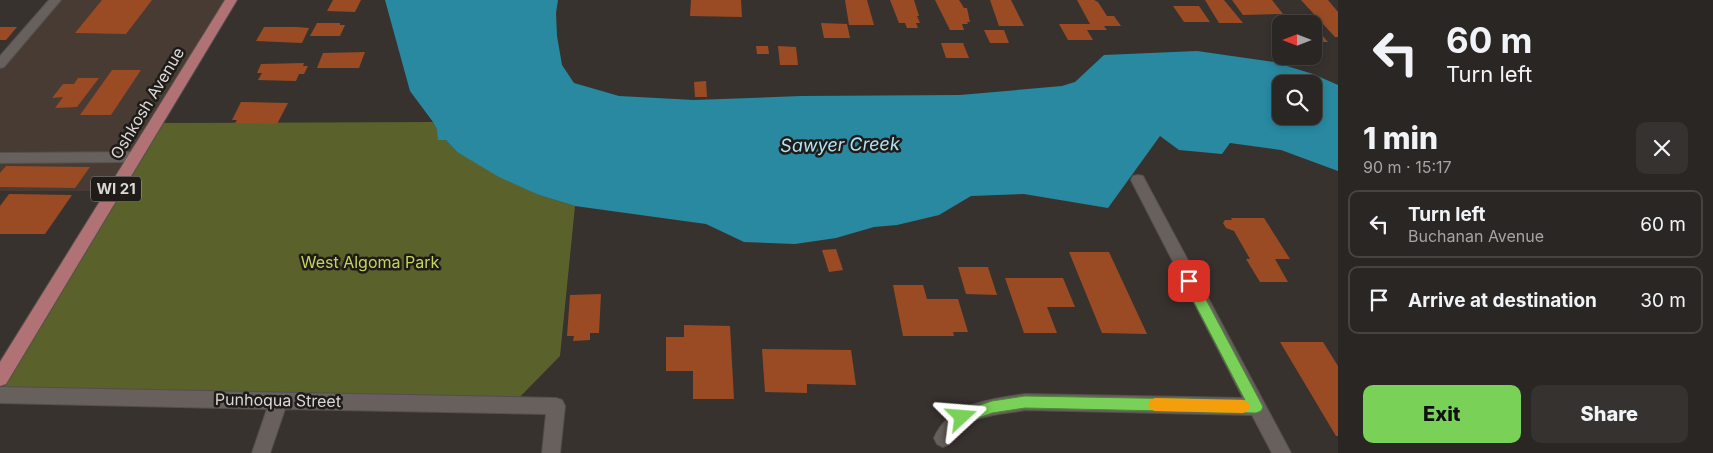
<!DOCTYPE html>
<meta charset="utf-8">
<style>
:root{--surface:#2a2623;--page:#363230;--text:#f1f3f6;--muted:#a5a5a6;--line:#464341;--accent:#79d158}
body{margin:0;font-family:Inter,sans-serif;background:var(--page);color:var(--text);height:100vh;display:flex;flex-direction:column;font-size:19px;white-space:nowrap}
*{box-sizing:border-box;margin:0}
p{font-size:16px;color:var(--muted)}
.icon{flex:none;width:28px;height:28px;fill:none;stroke:currentColor;stroke-width:2;stroke-linecap:round;stroke-linejoin:round}
.map{position:relative;flex:1;overflow:hidden}
.side{display:flex;flex-direction:column;background:var(--surface);width:375px}
.side>*{flex:none}
.guide{background:#2a2623;color:var(--text);overflow:hidden}
.needle{width:32px;rotate:270deg}
.controls{position:absolute;left:1272px;top:15px;display:grid;gap:10px}
.controls a{display:grid;place-items:center;width:50px;height:50px;border-radius:10px;background:var(--surface);box-shadow:0 2px 8px #0003,0 0 0 1px var(--line);font-size:25px}
.pin{position:absolute;display:grid;place-items:center;width:42px;height:42px;color:#fff;margin:-21px;border-radius:10px;box-shadow:0 2px 8px #0006}
.me{position:absolute;width:55px;margin:-28px;rotate:71deg;stroke-linejoin:round;filter:drop-shadow(0 0 4px #0008)}
.turn{display:flex;align-items:center;gap:18px;height:105px;padding:0 25px;font-size:22px}
.turn .icon{width:65px;height:65px;stroke-width:2.5}
.turn b{display:block;font-size:35px;line-height:42px}
.round{display:grid;place-items:center;flex:none;width:52px;height:52px;border-radius:10px;background:var(--page)}
.summary{display:flex;align-items:center;justify-content:space-between;height:85px;padding:0 25px}
h1{font-size:30px;font-weight:800;line-height:38px}
.action{display:flex;gap:10px;margin-top:auto;padding:10px 25px}
.action a{flex:1;height:58px;border-radius:10px;background:var(--accent);color:#111;font-size:20px;font-weight:800;line-height:58px;text-align:center}
.action a+a{background:var(--page);color:var(--text)}
ul{padding:0;list-style:none}
li{display:flex;align-items:center;gap:15px;height:68px;margin:0 10px 8px;padding:0 15px;border:2px solid var(--line);border-radius:10px}
li div{flex:1}
li b{display:block;font-size:19px}
li em{font-style:normal}
main{display:flex;flex:1;min-height:0}
.map>svg:first-child{display:block}
.built{fill:#473b34}
.green{fill:#5b612b}
.water{fill:#2889a1;fill-rule:evenodd}
.building{fill:#9a4b24}
.lines{fill:none;stroke-linecap:round;stroke-linejoin:round}
.minor-casing{stroke:#544f4c;stroke-width:2}
.major-casing{stroke:#544f4c;stroke-width:2}
.minor{fill:#67605c;fill-rule:evenodd}
.major{fill:#b17275;fill-rule:evenodd}
.route{fill:#79d158;stroke:#4f8839}
.slow{fill:#f59e0b}
.labels{text-anchor:middle;stroke-width:5;stroke-linejoin:round;paint-order:stroke}
.shield{fill:#1e1b19;stroke:#a29f9d;stroke-width:1}
.shield-label{font-size:15px;font-weight:bold;fill:#dbd7d5}
.street-label{font-size:16px;fill:#dbd7d5;stroke:#1e1b19}
.park-label{font-size:16px;fill:#c6d459;stroke:#1e1b19}
.water-label{font-size:18px;font-style:italic;fill:#aee3f4;stroke:#1e1b19}
</style>
<main>
<div class="map">
<svg width="1338" height="453" viewBox="0 0 1338 453">
<rect width="100%" height="100%" fill="#38322f"/>
<polygon class="built" points="55,0 231,0 114,191 0,191 0,64"/>
<polygon class="green" points="433,122 437,130 457,152 539,195 575,206 560,356 512,405 0,395 0,378 155,123"/>
<path class="water" d="M385,0h173l-2,13 1,23 5,29 12,18 45,13 75,4 107,-4 159,-1 102,-9 13,-4 29,-27 93,-4 77,11 39,12 25,11v86l-57,-21 -51,-7 -8,11 -43,-4 -19,-14 -52,72 -84,-14 -53,2 -32,19 -42,10 -23,2 -38,11 -41,6 -51,-2 -38,-18 -131,-18 -36,-11 -40,-18 -42,-25 -11,-12h-8l-1,-10 -4,-8 -23,-31zM1281,84h33v32h-33z"/>
<g class="building">
<polygon points="102,0 152,0 126,34 75,33"/>
<polygon points="333,0 361,0 355,12 327,11"/>
<polygon points="691,0 741,0 742,17 690,16"/>
<polygon points="845,0 867,0 874,25 849,25"/>
<polygon points="890,0 914,0 919,16 917,16 920,23 916,23 918,28 907,28 905,23 899,23"/>
<polygon points="935,0 959,0 964,8 967,8 970,22 967,22 968,24 962,24 964,30 950,30"/>
<polygon points="990,0 1011,0 1024,26 999,26"/>
<polygon points="1077,0 1094,0 1098,2 1107,16 1114,16 1121,26 1104,26 1107,30 1087,30 1093,40 1068,40 1059,24 1090,24"/>
<polygon points="1205,0 1224,0 1243,23 1219,23"/>
<polygon points="1232,0 1272,0 1283,14 1243,15"/>
<polygon points="1301,0 1328,0 1338,12 1338,37 1335,37"/>
<polygon points="1173,6 1199,6 1210,22 1184,22"/>
<polygon points="317,23 340,23 340,25 345,25 340,36 310,36"/>
<polygon points="821,23 847,24 850,38 824,38"/>
<polygon points="0,27 17,27 6,40 0,40"/>
<polygon points="264,27 296,27 309,28 302,43 256,41"/>
<polygon points="1314,29 1317,29 1328,42 1314,42"/>
<polygon points="984,30 1004,30 1009,43 990,43"/>
<polygon points="941,43 963,43 969,58 946,58"/>
<polygon points="756,46 768,46 769,54 757,54"/>
<polygon points="778,46 796,47 798,65 780,65"/>
<polygon points="365,52 359,68 317,68 323,53"/>
<polygon points="304,63 303,66 308,66 304,74 299,74 296,81 258,80 262,73 257,73 261,64"/>
<polygon points="112,70 141,70 111,115 80,115"/>
<polygon points="78,78 99,78 77,107 55,108 63,97 52,98 63,84 74,84"/>
<polygon points="706,81 707,97 695,97 694,82"/>
<polygon points="241,102 288,103 277,124 235,123 237,120 232,120"/>
<polygon points="6,166 90,167 75,188 0,187 0,173"/>
<polygon points="9,194 72,195 45,234 0,234 0,206"/>
<polygon points="1231,218 1264,218 1290,259 1275,259 1288,282 1260,282 1246,259 1250,259 1234,231 1226,228 1223,223 1225,220 1232,220"/>
<polygon points="836,249 843,270 829,272 822,250"/>
<polygon points="1069,252 1109,252 1147,334 1102,333"/>
<polygon points="958,267 988,267 997,295 966,294"/>
<polygon points="1005,278 1063,278 1075,307 1047,307 1057,333 1024,333"/>
<polygon points="893,285 923,285 927,299 958,299 968,332 953,332 954,336 903,336"/>
<polygon points="601,294 599,333 590,333 590,340 573,341 574,336 567,336 570,295"/>
<polygon points="684,325 730,326 734,399 693,399 693,371 666,371 666,337 684,337"/>
<polygon points="1280,342 1323,342 1338,366 1338,436 1336,436"/>
<polygon points="762,349 851,350 856,385 807,384 807,393 765,392"/>
</g>
<g class="lines">
<g class="minor-casing">
<g id="minor">
<polygon points="49,0 61,0 4,67 0,68 0,56"/>
<polygon points="134,152 139,153 141,157 139,161 134,162 0,163 0,153"/>
<path d="M1138,175l5,1 2,4 146,273h-19l-20,-38 -227,-5c-16,3 -47,5 -59,15 -8,8 -12,18 -23,22l-6,-3 -3,-6c15,-35 58,-39 91,-44l218,4 -112,-218 2,-4z"/>
<polygon points="0,387 556,398 562,400 565,406 560,453 542,453 546,414 285,409 270,453 252,453 267,409 0,403"/>
</g>
</g>
<g class="major-casing">
<polygon id="major" points="225,0 237,0 6,384 0,386 0,362"/>
</g>
<use href="#minor" class="minor"/>
<use href="#major" class="major"/>
</g>
<polygon class="route" points="1189,276 1194,277 1261,403 1263,407 1261,411 1256,413 1025,408 992,413 962,424 957,422 955,417 957,413 962,411 992,401 1025,396 1245,400 1183,281 1185,277"/>
<polygon class="slow" points="1155,398 1243,400 1248,402 1250,407 1248,411 1243,413 1155,411 1150,409 1148,405 1150,400"/>
<g class="labels">
<rect class="shield" x="91" y="176.5" width="50" height="25" rx="4"/>
<g class="shield-label">
<text x="116" y="194">WI 21</text>
</g>
<g class="street-label">
<text transform="translate(147 103) rotate(-59)" y="6">Oshkosh Avenue</text>
<text transform="translate(278 400) rotate(1)" y="6">Punhoqua Street</text>
</g>
<g class="park-label">
<text x="370" y="268">West Algoma Park</text>
</g>
<g class="water-label">
<text transform="translate(840 145) rotate(-1)" y="6">Sawyer Creek</text>
</g>
</g>
</svg>
<div class="controls">
<a><svg class="needle" viewBox="-14 -14 28 28"><path d="M0-13l5 13h-10z" fill="#e53935"/><path d="M0 13l5-13h-10z" fill="#a5a5a6"/></svg></a>
<a><svg class="icon" aria-label="search" viewBox="0 0 24 24"><circle cx="10" cy="10" r="6"/><path d="M15 15l6 6"/></svg></a>
</div>
<div class="pin" style="left:1189px;top:281px;background:#d93025"><svg class="icon" aria-label="arrive" viewBox="0 0 24 24"><path d="M6 21V4h12l-3 4 3 4H6"/></svg></div>
<svg class="me" style="left:962px;top:417px" viewBox="-20 -20 40 40"><path d="M0-17L14 15 0 8-14 15z" fill="#79d158" stroke="#fff" stroke-width="4"/></svg>
</div>
<section class="side">
<div class="guide">
<div class="turn"><svg class="icon" aria-label="left" viewBox="0 0 24 24"><path d="M17 20v-9H6M10 6l-5 5 5 5"/></svg><div><b>60 m</b>Turn left</div></div>
</div>
<div class="summary"><div><h1>1 min</h1><p>90 m · 15:17</p></div><a class="round"><svg class="icon" aria-label="close" viewBox="0 0 24 24"><path d="M6 6l12 12M18 6L6 18"/></svg></a></div>
<ul>
<li><svg class="icon" aria-label="left" viewBox="0 0 24 24"><path d="M17 20v-9H6M10 6l-5 5 5 5"/></svg><div><b>Turn left</b><p>Buchanan Avenue</p></div><em>60 m</em></li>
<li><svg class="icon" aria-label="arrive" viewBox="0 0 24 24"><path d="M6 21V4h12l-3 4 3 4H6"/></svg><div><b>Arrive at destination</b></div><em>30 m</em></li>
</ul>
<div class="action"><a>Exit</a><a>Share</a></div>
</section>
</main>
